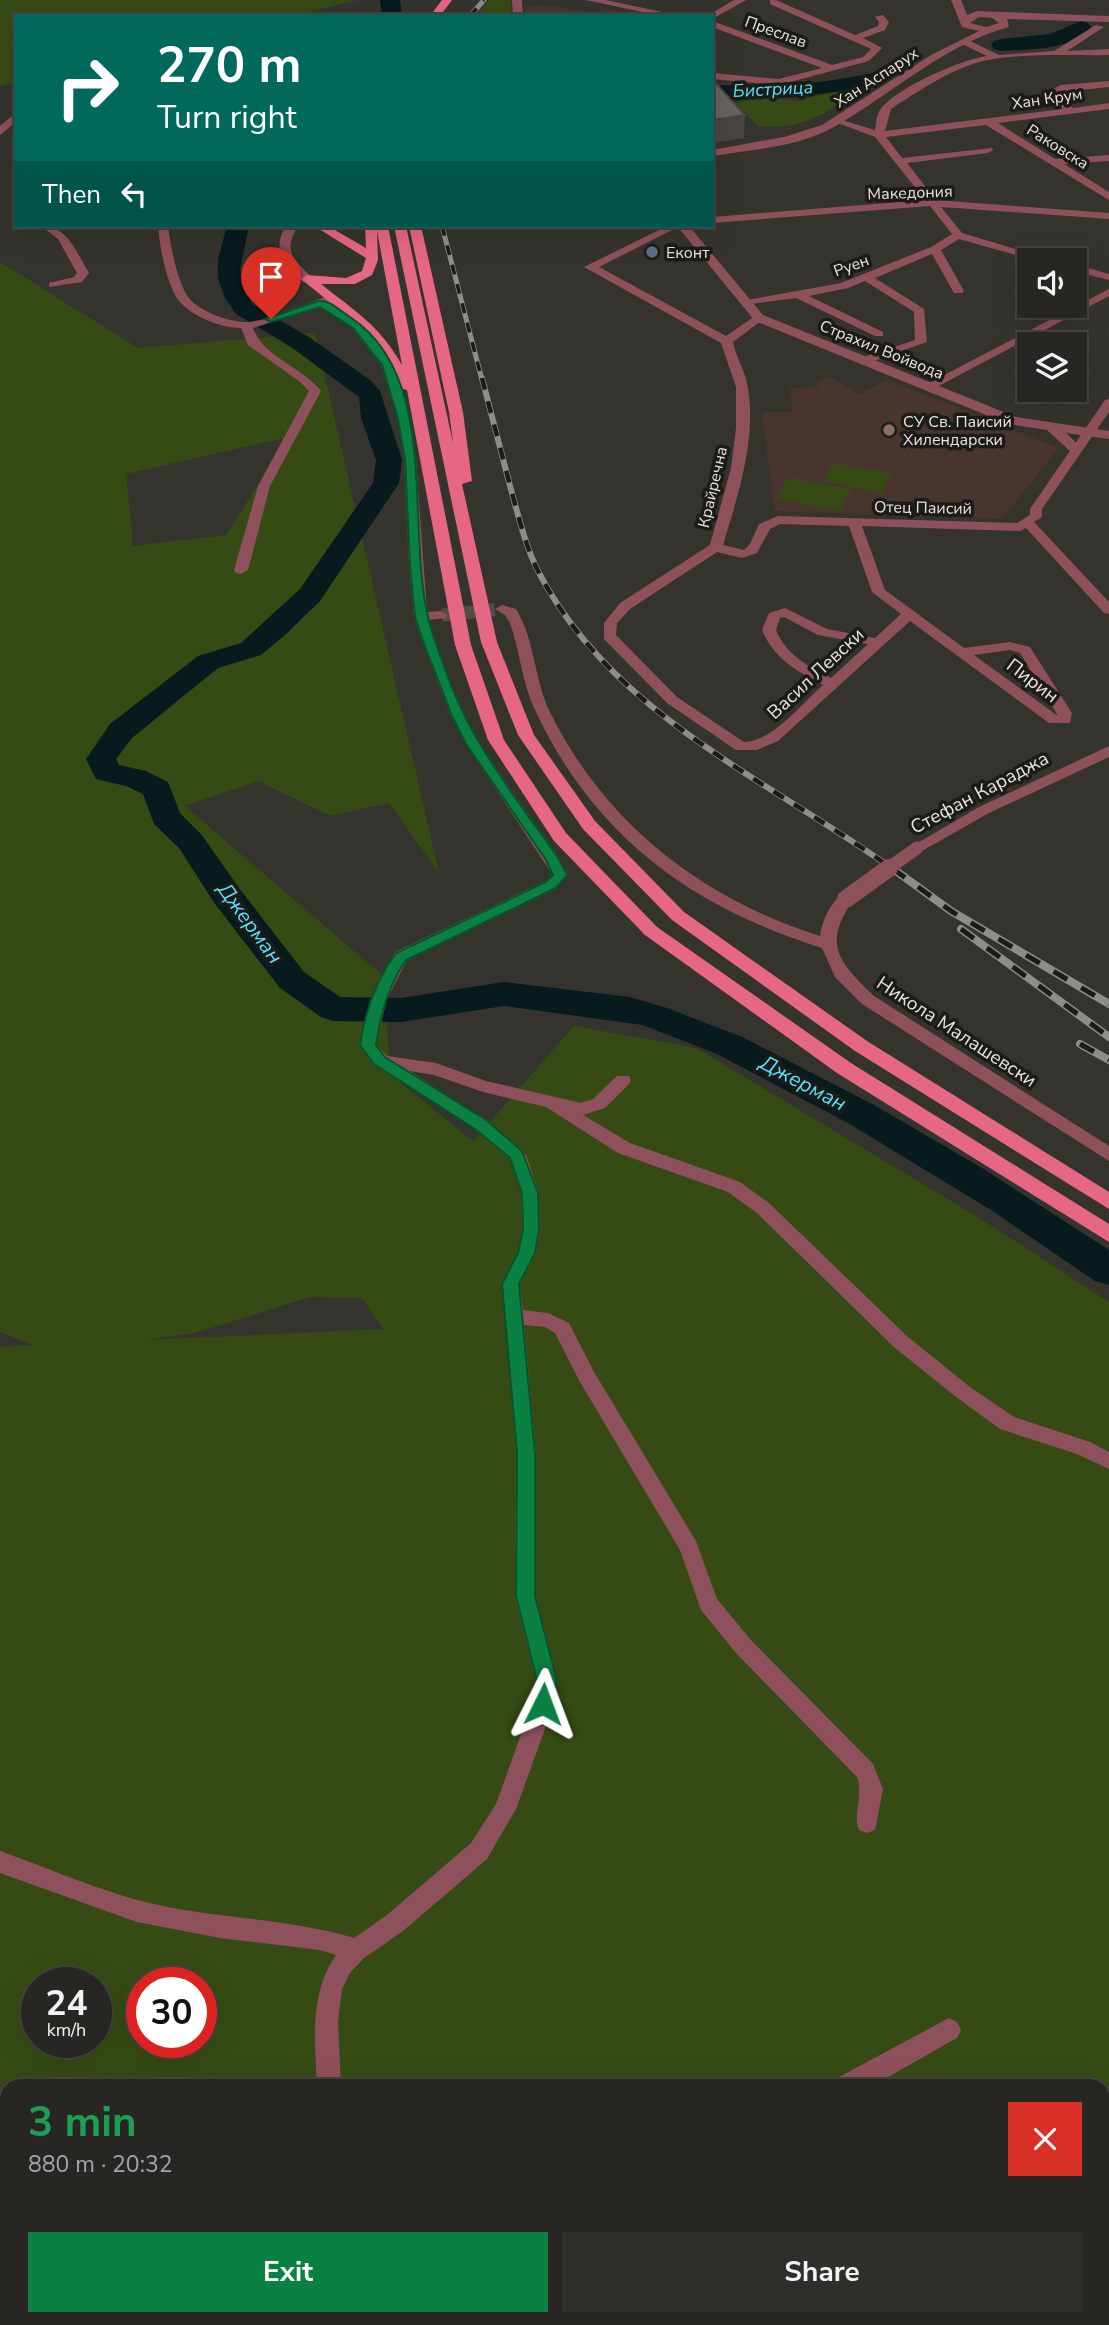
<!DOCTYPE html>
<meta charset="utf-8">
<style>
:root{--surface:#282622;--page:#302e2a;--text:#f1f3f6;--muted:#a5a5a5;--line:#444340;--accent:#0b8043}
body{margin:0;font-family:"Nunito Sans",sans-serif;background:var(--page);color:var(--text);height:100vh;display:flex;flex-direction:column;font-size:26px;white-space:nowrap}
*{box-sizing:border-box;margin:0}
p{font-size:23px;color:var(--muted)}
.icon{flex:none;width:38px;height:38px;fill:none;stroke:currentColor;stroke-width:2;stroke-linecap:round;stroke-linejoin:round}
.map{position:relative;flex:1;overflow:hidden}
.panel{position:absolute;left:0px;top:2079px;width:1110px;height:247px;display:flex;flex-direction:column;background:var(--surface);border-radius:21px 21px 0 0;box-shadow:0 7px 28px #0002,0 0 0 2px var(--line)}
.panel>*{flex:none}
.hud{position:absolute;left:14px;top:14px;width:700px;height:214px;border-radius:0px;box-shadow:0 7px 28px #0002,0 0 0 2px var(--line);background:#00695c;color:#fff;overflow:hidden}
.fabs{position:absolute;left:1017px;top:248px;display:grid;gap:14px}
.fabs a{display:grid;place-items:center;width:70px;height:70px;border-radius:0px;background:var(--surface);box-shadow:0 7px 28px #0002,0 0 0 2px var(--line);font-size:35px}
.speed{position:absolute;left:21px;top:1967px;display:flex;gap:14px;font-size:35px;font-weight:700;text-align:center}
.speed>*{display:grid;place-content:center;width:91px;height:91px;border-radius:50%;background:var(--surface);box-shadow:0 7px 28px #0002,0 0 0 2px var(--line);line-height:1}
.speed small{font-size:18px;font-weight:400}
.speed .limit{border:10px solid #d22;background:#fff;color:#111}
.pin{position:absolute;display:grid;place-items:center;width:60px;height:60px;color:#fff;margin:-72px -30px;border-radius:50% 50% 50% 0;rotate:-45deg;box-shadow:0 0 7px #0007}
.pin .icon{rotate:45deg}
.me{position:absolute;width:77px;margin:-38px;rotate:3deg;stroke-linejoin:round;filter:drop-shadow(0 0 5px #0008)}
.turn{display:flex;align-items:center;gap:24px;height:147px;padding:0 28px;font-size:32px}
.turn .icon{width:91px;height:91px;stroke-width:2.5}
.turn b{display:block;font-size:49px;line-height:60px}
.then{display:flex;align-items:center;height:66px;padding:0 28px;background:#0003;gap:14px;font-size:26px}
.round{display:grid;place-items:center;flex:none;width:74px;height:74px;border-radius:0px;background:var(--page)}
.head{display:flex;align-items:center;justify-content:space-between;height:119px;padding:0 28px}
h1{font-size:42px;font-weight:700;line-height:52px;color:#1e9e55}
.cta{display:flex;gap:14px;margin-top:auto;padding:14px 28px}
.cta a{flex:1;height:80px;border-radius:0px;background:var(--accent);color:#fff;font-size:28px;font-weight:700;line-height:80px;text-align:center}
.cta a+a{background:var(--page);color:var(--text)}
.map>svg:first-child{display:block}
.commercial{fill:#48362e}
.education{fill:#493530}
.green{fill:#364b13;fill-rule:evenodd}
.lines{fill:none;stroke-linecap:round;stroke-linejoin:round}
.river{fill:#071a1d;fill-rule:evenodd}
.minor-tunnel{stroke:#504e49;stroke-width:13;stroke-dasharray:13 7;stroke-linecap:butt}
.minor{fill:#8e505c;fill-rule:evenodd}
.tertiary{fill:#8e505c;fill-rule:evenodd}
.primary{fill:#e56783;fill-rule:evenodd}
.rail-far2-casing{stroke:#8f8d89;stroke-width:5}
.rail-far1-casing{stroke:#8f8d89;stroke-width:6}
.rail-casing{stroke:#8f8d89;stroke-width:8}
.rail-far2{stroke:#1c1b18;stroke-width:3.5;stroke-dasharray:10;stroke-linecap:butt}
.rail-far1{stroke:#1c1b18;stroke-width:4.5;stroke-dasharray:12;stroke-linecap:butt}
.rail{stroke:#1c1b18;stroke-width:5;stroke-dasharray:16;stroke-linecap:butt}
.minor-bridge-far1{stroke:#8e505c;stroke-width:13}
.minor-bridge{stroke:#8e505c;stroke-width:18}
.shaded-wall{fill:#494542}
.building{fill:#68625f;stroke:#494542;stroke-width:2}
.route{fill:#0b8043;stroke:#07532c;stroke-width:2}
.service-dot{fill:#5c6f8a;stroke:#1c1b18;stroke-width:2.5}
.education-dot{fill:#8d6e63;stroke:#1c1b18;stroke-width:2.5}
.labels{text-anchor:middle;stroke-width:7;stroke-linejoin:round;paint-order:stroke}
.far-street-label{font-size:16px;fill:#e7e5e2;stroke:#1c1b18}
.far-poi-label{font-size:16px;fill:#e7e5e2;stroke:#1c1b18;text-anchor:start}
.far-water-label{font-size:18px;font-style:italic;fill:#54e2fd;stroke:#1c1b18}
.street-label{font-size:19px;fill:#e7e5e2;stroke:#1c1b18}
.water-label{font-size:21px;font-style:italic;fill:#54e2fd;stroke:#1c1b18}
</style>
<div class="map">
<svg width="1109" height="2325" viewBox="0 0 1109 2325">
<rect width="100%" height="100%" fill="#35332e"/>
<polygon class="commercial" points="547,5 596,13 606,7 634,16 526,16 524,7"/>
<polygon class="education" points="830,377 859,394 888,380 1059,448 1002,519 775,511 762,412 793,412 790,388 818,387 817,380"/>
<g class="green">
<polygon points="0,0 358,0 292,16 16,16 16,82 0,86"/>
<polygon points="489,0 511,0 511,16 475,16"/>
<path d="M859,88c-29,26 -62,43 -101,38l-22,-23 29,-5 34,3 27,-8z"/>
<path d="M0,262l138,86 177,-15 124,540 -50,-70 -59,13 -71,-35 -74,25 197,169 9,100 82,66 101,-115 122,22 280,168 133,86v1023h-1109v-978l33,-2 -33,-13zM288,437l-62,98 -93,11 -7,-72zM360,1296l24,33 -239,11 50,-7 115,-36 48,1zM37,1983h59v59h-59zM142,1983h59v59h-59zM7,2086h1095v233h-1095z"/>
<polygon points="834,463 892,474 882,493 823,481"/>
<polygon points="788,478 851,489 840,511 777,499"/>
</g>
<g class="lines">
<g class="river">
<polygon points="380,0 400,0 402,16 382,16"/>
<path d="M1081,21l7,2 3,4c-18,24 -63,22 -90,24l-7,-2 -3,-4 3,-4 7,-2 49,-5z"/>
<path d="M876,72l7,2 3,4 -3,4c-57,15 -112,18 -171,15v-12c56,2 110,0 164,-13z"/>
<polygon points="227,226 249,226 240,269 249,298 252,304 309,337 370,380 380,391 402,460 399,483 320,601 285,635 261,655 218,668 132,738 116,759 119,765 146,771 168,782 180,813 201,834 239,888 304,972 340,997 401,998 504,982 630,997 667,1008 742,1037 874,1105 982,1168 1109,1250 1109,1285 1095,1281 991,1210 848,1123 717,1054 643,1025 504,1006 401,1022 333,1021 321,1017 280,988 215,904 179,848 154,824 143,794 126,786 96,779 86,759 110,724 198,656 241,643 300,589 373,483 376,460 361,418 359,397 291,347 236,314 225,298 218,279 218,259"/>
</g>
<polyline class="minor-tunnel" points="442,615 502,609"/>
<g class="minor">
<polygon points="586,0 606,0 681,16 661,16"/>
<polygon points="734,0 746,0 714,18 707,16"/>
<polygon points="770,0 776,0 855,35 878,26 879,22 875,17 883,15 889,22 885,30 863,38 882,48 869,61 779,85 712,79 712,73 779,79 822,68 712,27 712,21 832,65 863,57 871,49 770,4"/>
<path d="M1096,25l8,2 -37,24 42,-2v6c-39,1 -101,-3 -136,9 -30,10 -56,28 -82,45l-6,22 178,-22 -13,-14 2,-6 9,-4 48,-4v6l-49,5 13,16 36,-5v6l-111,14 57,36 54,-4v6l-45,3 45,28v8l-123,-75 -100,12 16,21 90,-10 1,2 -5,3 -81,10 29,37 173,13v6l-168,-12 21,26 94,28h-18l-79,-22 -18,11 23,41 -2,2h-8l-22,-39 -57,24 49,31 3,33 -62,22 -4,-2v-4l54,-18 -1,-28 -49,-31 -17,7 -39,8 74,36v4h-8l-79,-38 -53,7 -2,-2 6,-3 94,-17 90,-36 21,-13 -22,-28 -218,17v-6l213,-17 -50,-63 -40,-15v-4l40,12c1,-9 2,-19 9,-25 20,-20 76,-45 103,-49l-25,-12v-4h6l31,15 55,-4z"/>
<polygon points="16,113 16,122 0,135 0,126"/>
<path d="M41,226c27,0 35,26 48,47l-7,9 -33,5v-4l25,-6 3,-4 -19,-34z"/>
<path d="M158,226h10c3,22 8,49 18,68 10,17 44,29 63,28 23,-2 54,-18 77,-25h8v4l-5,2 31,21 33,40 17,55 6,40 11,153 14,-1 7,4 -2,3 -17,2c13,42 28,88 52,125 24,37 51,74 76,110l11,20 -12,14 -149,71 -20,39 -11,45 11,12 49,7 50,18 95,22 12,-4 24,-23h12l2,4 -2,4 -24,24 -22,7 47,28 110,39 29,21 139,134 62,50 44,30 76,25 19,10v17l-32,-15 -77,-25 -44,-32 -62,-50 -137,-134 -29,-21 -110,-39 -72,-46 -63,-15 -49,-17 -24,-4 76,50 40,34 13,38 1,37 -4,23 -16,31 3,26 25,3 21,10 25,49 102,169 21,58 33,40 123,125 10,25 -8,41 -8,3 -8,-3c-7,-17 5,-33 -2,-53l-121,-124 -35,-43 -21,-60 -100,-168 -25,-49 -10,-6 -21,-2 12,128 -1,143 23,85 -4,23 -38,105 -29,50 -84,72 -39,27 -14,15 -8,16 -4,33 3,64h-24c-2,-45 -8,-92 19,-131l-16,-5 -100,-12 -83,-16 -137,-49v-22c45,16 91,36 137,49 71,19 146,17 217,38l33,-23 84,-72 25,-39 36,-100 4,-23 -21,-85 1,-143 -14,-169 16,-31 4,-23 -1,-37 -6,-22 -5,-12 -36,-30 -100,-65 -14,-19 11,-46 24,-47 151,-71 6,-7 -86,-130 -15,-28 -31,-80 -6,-19 -5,-51 -5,-107 -6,-40 -17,-54 -29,-37 -33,-21 -66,21c10,29 49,39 68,63l-51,95 -22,84 -7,4 -5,-1 -2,-3 24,-84 51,-95 -10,-10 -51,-36 -7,-17c-21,0 -55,-13 -66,-33 -10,-20 -15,-47 -17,-69z"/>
<path d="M667,226h13l-81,41 127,69 29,-20 10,2 -32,24c3,15 11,27 14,41 11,53 -9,112 -24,162l21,5 6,-6 9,-20 19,-8 239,7 13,-8v-6l75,-109 4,-1v13l-67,97v8l-8,5 75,80v12l-5,-1 -78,-85 -6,3 -158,-5 23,64 79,58 46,-6 20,5 42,66 -2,10h-21l-139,-102 -132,120 -21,9h-21l-69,-47 -63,-64v-16l16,-20 90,-58 21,-77 5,-40v-41l-15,-44 -137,-76zM780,524l69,2 23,66 29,22 -26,24 -48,-9 -42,-21 -16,5 -7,17c12,29 35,41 61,55 -22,19 -48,55 -79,57l-67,-45 -61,-62 1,-12 13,-14 87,-57 25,6 15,-5 13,-24zM784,617l34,18 50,9 -37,34c-23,-12 -45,-23 -55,-48l4,-12zM1010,650l10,3 38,63 -84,-61z"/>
<polygon points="1074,264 1109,274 1109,280 1074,271"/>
<polygon points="1109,289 1109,296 933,389 923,386"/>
<path d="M502,605l14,4c19,31 18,69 33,101 54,112 153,189 271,226 2,-16 9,-29 20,-41h12l2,4c-32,45 -16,62 20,97l235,150v15l-247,-157 -27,-27 -13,-29c-131,-41 -228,-112 -287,-238 -13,-27 -15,-59 -25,-87l-5,-8 -10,-6z"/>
<polygon points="1109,746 1109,757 989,813 922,851 917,853 909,848 979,807"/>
<polygon points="949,2018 957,2022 961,2030 957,2038 872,2086 836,2086 839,2077"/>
<polygon points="319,2319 345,2319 346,2325 320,2325"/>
</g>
<g class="tertiary">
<polygon points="512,0 522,0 523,16 513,16"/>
<path d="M951,0h10l6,15 10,-4 132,5v6l-102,-3 2,8c-65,17 -119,69 -177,101 -35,19 -81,22 -120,28v-6l72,-13 38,-12 109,-70 48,-24 -17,-4zM979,17l13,1 7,5 -13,4 -16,-4z"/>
<path d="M286,226h12c-17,27 -2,34 15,53l-2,3h-8c-19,-16 -32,-33 -17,-56z"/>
<polygon points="677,226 689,226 763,315 1016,417 1109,431 1109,439 1066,433 1083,449 1076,453 1071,452 1047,430 1008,424 755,321"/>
</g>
<g class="primary">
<polygon points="442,0 452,0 440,16 430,16"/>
<path d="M314,226h14l38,22 -1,-22h23l83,419 33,95 62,93 91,94 194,136 258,161v18l-272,-169 -192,-138 -91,-94 -66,-101 -33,-95 -48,-255 -4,-1 -25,-45 -10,-11 -67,-54 6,-4 39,3 16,-7 4,-13zM377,231l25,134c-22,-39 -47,-54 -81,-81h34l17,-9 6,-15z"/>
<polygon points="394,226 406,226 453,443 449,412 409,226 421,226 463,412 472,481 462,484 497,642 534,735 595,821 684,912 867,1041 1109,1192 1109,1209 855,1051 672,920 583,829 518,735 481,642"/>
</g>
<g class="rail-far2-casing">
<g id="rail-far2">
<polyline points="470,16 484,0"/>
<polyline points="442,226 482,380"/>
</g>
</g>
<g class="rail-far1-casing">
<path id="rail-far1" d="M482,378c9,36 19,72 28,108 8,28 15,59 28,85 74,144 231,209 356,299"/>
</g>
<g class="rail-casing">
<g id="rail">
<polyline points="892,868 951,911 1109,1004"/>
<polyline points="961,929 1109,1037"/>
<polyline points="1080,1044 1109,1060"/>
</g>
</g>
<use href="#rail-far2" class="rail-far2"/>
<use href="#rail-far1" class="rail-far1"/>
<use href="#rail" class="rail"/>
<polyline class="minor-bridge-far1" points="886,870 917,848"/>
<polyline class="minor-bridge" points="846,899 889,868"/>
</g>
<polygon class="shaded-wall" points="745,115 744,138 712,143 712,120"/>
<polygon class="building" points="712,79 745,115 712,120"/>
<path class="route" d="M318,301c11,-2 22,10 32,16 96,63 51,225 83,318 12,36 26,75 46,107 23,40 52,77 78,114l10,19 -11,13 -150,72c-17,24 -26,55 -30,85l9,12 101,63 36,31 16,42 1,37 -4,23 -16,31 16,169v143l22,85 -7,30 -7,2 -7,-2 -3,-7 4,-23 -21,-85 1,-143 -15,-169 16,-31 5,-23 -1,-37 -12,-35 -35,-29 -101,-65 -14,-19c5,-33 16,-65 36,-92l150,-71 7,-7 -7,-15 -80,-116 -14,-28 -31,-80 -6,-19 -5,-51 -5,-107 -7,-40 -16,-54 -29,-37 -33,-21 -49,15 -6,-3z"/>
<circle class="service-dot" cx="652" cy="252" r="7"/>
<circle class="education-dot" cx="889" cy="430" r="7"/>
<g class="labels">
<g class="far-street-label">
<text transform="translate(776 31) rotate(20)" y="6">Преслав</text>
<text transform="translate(876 77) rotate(-33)" y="6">Хан Аспарух</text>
<text transform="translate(1047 98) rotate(-8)" y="6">Хан Крум</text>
<text transform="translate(1058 146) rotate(32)" y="6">Раковска</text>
<text transform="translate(910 192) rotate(-2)" y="6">Македония</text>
<text transform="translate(851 265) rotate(-20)" y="6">Руен</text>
<text transform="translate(882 349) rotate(22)" y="6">Страхил Войвода</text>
<text transform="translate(712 487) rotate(-77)" y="6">Крайречна</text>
<text transform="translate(923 507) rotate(1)" y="6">Отец Паисий</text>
</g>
<g class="far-poi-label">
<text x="666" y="258">Еконт</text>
<text x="903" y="427">СУ Св. Паисий<tspan x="903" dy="18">Хилендарски</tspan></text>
</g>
<g class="far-water-label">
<text transform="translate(773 89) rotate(-3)" y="6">Бистрица</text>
</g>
<g class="street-label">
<text transform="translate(815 673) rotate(-43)" y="7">Васил Левски</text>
<text transform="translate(1033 680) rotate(37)" y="7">Пирин</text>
<text transform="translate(979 792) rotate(-28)" y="7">Стефан Караджа</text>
<text transform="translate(957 1031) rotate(33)" y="7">Никола Малашевски</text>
</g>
<g class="water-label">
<text transform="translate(250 923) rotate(54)" y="7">Джерман</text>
<text transform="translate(803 1083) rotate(28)" y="7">Джерман</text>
</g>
</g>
</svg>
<div class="fabs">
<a><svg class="icon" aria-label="sound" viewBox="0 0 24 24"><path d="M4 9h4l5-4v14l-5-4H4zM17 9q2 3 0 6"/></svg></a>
<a><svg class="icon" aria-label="layers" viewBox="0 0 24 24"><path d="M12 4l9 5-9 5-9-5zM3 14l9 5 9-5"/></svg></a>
</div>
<div class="speed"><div>24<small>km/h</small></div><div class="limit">30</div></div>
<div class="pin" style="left:271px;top:319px;background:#d93025"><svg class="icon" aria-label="arrive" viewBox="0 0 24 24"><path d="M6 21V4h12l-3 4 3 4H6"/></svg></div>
<svg class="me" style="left:543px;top:1704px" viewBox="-20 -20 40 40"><path d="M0-17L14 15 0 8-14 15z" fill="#0b8043" stroke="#fff" stroke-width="4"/></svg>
<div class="hud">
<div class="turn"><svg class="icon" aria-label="right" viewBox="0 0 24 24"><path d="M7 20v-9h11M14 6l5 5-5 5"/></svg><div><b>270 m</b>Turn right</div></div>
<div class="then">Then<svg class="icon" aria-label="left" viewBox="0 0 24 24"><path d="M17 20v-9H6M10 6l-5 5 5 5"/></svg></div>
</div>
<section class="panel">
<div class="head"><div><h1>3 min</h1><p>880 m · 20:32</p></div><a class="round" style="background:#d93025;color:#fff"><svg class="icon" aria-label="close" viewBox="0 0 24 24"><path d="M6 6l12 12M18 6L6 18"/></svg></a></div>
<div class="cta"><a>Exit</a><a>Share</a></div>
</section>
</div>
